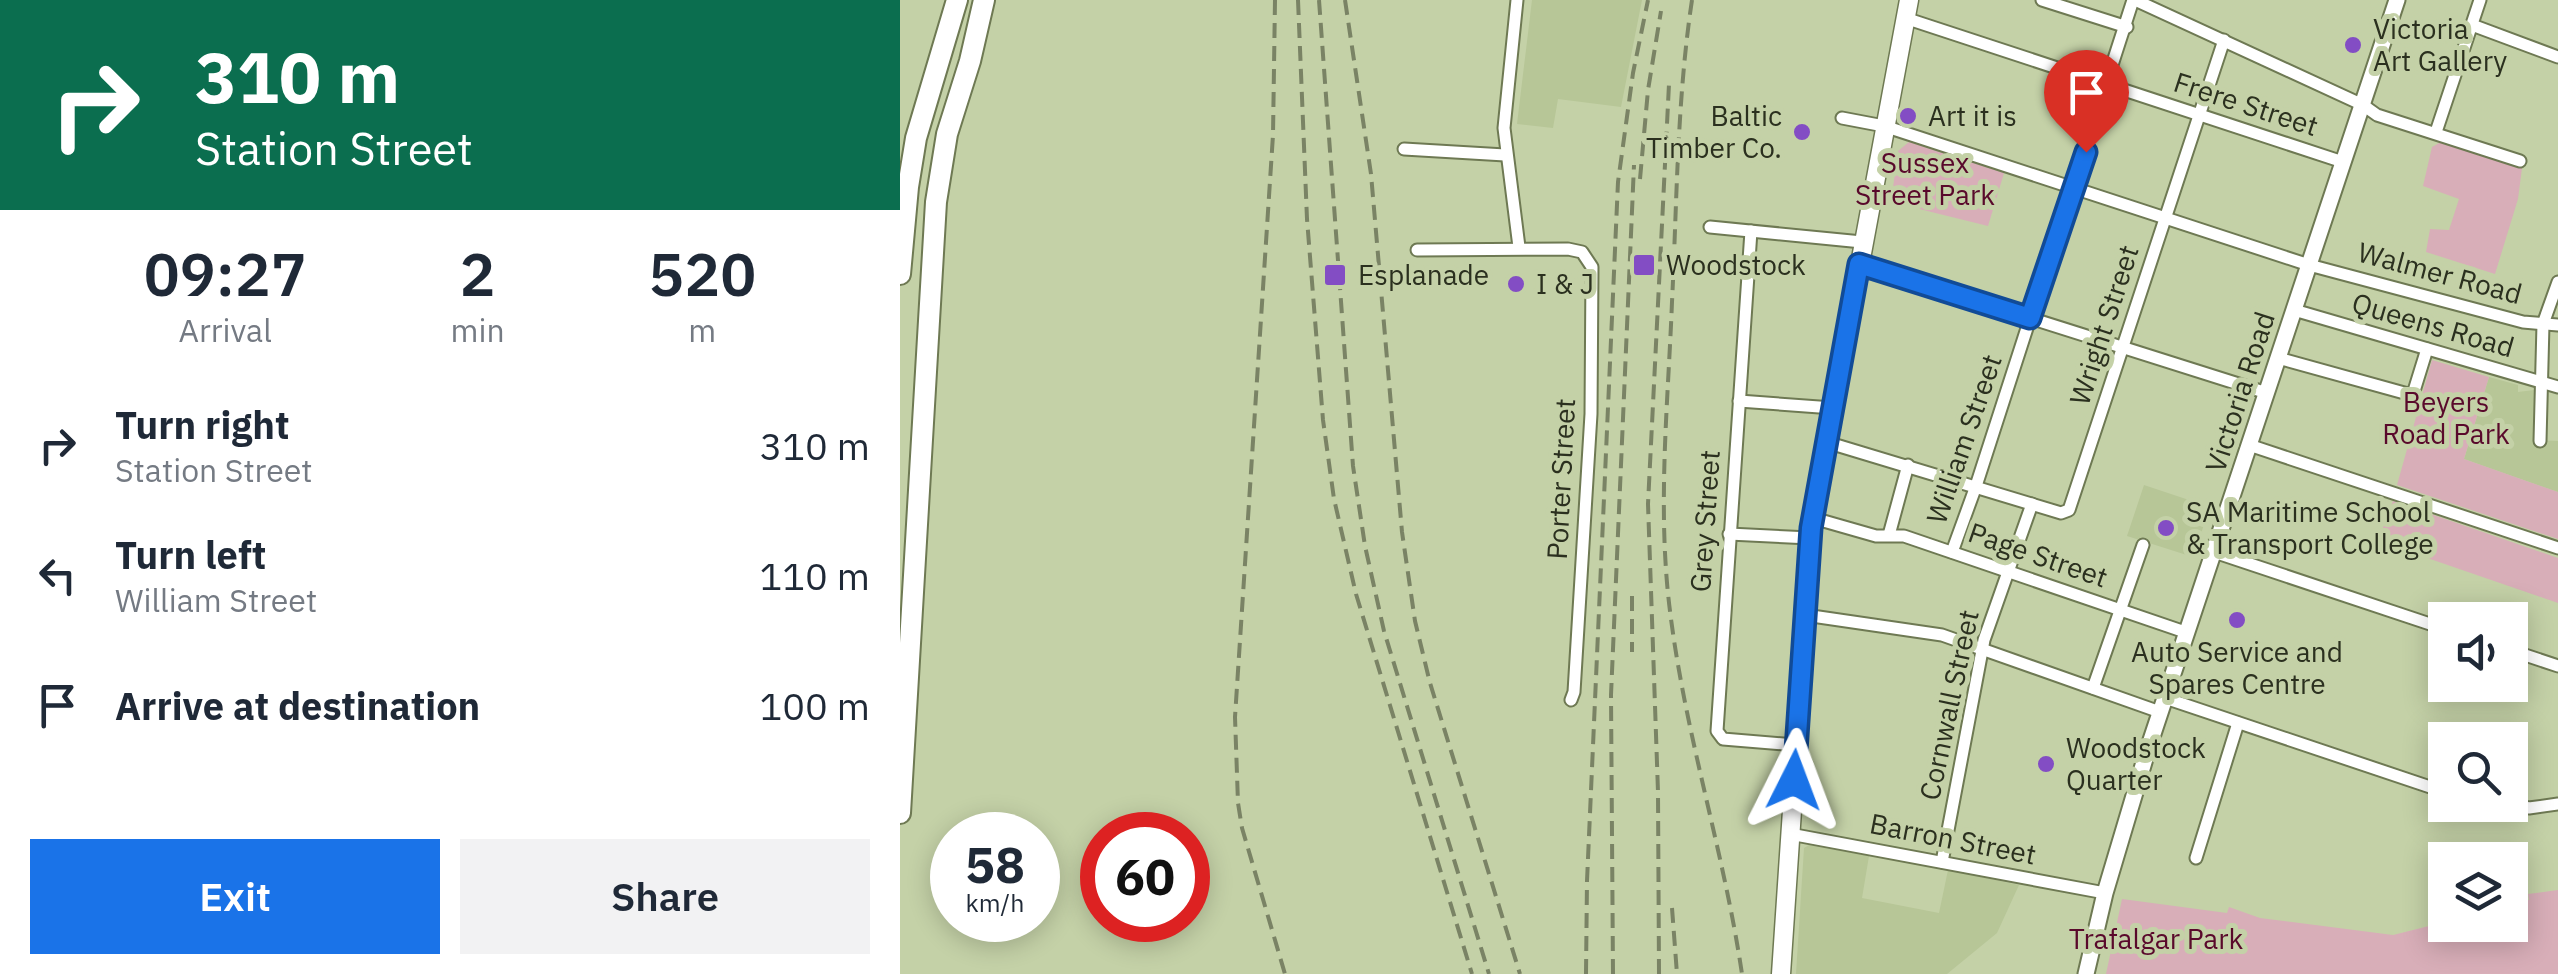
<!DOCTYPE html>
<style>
:root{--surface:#fff;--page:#f2f2f3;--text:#1f2937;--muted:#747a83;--accent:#1a73e8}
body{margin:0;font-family:"IBM Plex Sans",sans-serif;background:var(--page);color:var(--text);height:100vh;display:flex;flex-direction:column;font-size:38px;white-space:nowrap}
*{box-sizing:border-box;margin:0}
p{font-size:32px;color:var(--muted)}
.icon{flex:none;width:55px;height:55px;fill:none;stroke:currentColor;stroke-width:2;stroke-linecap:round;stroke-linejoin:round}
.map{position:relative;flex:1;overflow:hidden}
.drawer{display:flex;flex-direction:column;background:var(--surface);width:900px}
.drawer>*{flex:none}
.banner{background:#0b6e4f;color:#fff;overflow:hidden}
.fabs{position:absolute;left:1528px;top:602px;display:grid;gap:20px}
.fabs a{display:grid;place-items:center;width:100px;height:100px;border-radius:0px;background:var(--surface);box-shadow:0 5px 25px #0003;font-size:50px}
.speed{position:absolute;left:30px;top:812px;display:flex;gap:20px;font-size:50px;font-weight:700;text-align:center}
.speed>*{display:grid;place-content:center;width:130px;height:130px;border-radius:50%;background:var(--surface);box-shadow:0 5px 25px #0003;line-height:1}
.speed small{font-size:25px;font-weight:400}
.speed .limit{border:15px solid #d22;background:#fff;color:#111}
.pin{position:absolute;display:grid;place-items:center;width:85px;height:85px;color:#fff;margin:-102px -42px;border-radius:50% 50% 50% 0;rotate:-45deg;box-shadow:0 0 10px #0007}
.pin .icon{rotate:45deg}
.me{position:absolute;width:110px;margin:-55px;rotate:3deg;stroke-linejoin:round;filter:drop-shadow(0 0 8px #0008)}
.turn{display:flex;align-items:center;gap:35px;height:210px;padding:0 30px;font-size:45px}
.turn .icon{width:130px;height:130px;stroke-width:2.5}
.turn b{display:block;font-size:70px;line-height:85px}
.eta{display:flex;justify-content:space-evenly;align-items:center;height:170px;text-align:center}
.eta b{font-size:60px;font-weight:600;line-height:70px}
.primary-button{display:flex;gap:20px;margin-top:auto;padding:20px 30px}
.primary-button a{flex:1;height:115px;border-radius:0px;background:var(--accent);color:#fff;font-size:40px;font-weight:600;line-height:115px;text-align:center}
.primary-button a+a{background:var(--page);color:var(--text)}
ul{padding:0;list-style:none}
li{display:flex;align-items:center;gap:30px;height:130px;padding:0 30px}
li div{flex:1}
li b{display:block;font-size:38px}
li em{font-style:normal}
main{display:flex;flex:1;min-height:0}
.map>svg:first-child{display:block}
.built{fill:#b7c697}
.green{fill:#d8aeb8}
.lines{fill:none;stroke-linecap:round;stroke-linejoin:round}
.street-casing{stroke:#6e7953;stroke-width:15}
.secondary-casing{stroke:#6e7953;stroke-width:19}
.primary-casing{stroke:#6e7953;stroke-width:21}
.highway-casing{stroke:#6e7953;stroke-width:24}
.street{stroke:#fff;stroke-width:11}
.secondary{stroke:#fff;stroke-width:15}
.primary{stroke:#fff;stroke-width:18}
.highway{stroke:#fff;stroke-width:20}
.rail{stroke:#7a8365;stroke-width:4;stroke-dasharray:15 8;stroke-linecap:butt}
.route-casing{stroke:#114b97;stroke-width:25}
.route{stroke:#1a73e8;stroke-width:18}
.poi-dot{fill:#834dc4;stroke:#c4d1a7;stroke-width:4}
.labels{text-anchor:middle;stroke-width:10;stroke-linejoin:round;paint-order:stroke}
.poi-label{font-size:28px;fill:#2b301f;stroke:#c4d1a7;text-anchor:start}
.street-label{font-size:28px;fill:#2b301f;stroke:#c4d1a7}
.park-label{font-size:28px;fill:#59092b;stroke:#c4d1a7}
</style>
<main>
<section class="drawer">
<div class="banner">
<div class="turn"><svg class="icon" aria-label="right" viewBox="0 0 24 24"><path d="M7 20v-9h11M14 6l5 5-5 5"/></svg><div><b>310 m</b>Station Street</div></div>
</div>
<div class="eta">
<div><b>09:27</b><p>Arrival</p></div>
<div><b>2</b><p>min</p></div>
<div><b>520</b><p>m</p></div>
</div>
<ul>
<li><svg class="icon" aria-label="right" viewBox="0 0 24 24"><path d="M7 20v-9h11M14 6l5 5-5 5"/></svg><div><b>Turn right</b><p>Station Street</p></div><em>310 m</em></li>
<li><svg class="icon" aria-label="left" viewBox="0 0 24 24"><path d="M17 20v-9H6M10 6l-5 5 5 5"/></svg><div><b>Turn left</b><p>William Street</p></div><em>110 m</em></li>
<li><svg class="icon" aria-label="arrive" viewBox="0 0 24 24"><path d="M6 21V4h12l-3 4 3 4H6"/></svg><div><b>Arrive at destination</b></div><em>100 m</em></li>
</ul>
<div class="primary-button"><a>Exit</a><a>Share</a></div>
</section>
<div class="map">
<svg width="1658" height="974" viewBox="0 0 1658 974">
<rect width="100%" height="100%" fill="#c4d1a7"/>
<g class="built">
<polygon points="632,0 742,0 721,107 658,99 653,128 617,124"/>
<polygon points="1589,377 1618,385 1618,392 1634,390 1633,440 1658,441 1658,492 1564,459"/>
<polygon points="1244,485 1310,507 1293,557 1227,536"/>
<polygon points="909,845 969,856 962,898 1039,913 1048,870 1119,885 1097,933 1047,974 896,974 904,848"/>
</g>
<g class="green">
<polygon points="1009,142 1104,173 1088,226 991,202 998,151"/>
<polygon points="1541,142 1622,168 1618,199 1595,274 1526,252 1530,229 1549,230 1559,199 1523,186 1532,147"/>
<polygon points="1532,360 1589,377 1564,459 1658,492 1658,539 1497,485"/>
<polygon points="1493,501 1658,558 1658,603 1478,541"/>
<polygon points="1658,890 1658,974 1206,974 1222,899 1327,913 1329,907 1360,918 1493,935 1545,922 1545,925 1610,925 1610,902 1629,900 1628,894"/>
</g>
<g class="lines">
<g class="street-casing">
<g id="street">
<polyline points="617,0 604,128 619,247"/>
<polyline points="1142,0 1227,27"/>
<polyline points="1235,0 1463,105 1477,115 1620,161"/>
<polyline points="1005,18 1443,162"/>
<polyline points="1572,25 1658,57"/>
<polyline points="942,118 984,126 1409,265 1623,322 1658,325"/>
<polyline points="1536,132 1580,0"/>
<polyline points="504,149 605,155"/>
<polyline points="810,227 962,242"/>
<polyline points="851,231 817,731 823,739 895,745"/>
<polyline points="517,250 668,249 682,252 692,267 691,414 674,692 671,700"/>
<polyline points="959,264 1367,393"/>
<polyline points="1394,310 1658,387"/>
<polyline points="1378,358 1508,394 1514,391 1527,349"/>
<polyline points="839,401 933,408"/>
<polyline points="1640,441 1643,324 1658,282"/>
<polyline points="926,442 1161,513 1169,510 1324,40"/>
<polyline points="1349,445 1658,548"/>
<polyline points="913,518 976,536 1004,536 1288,633"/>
<polyline points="829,534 910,538"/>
<polyline points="989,535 1008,465"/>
<polyline points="1052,552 1076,486 1233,0"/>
<polyline points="1314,552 1545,629"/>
<polyline points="905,615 1042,635 1260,712"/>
<polyline points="1610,650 1658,666"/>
<polyline points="1193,688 1243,545"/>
<polyline points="1265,698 1545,792"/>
<polyline points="1610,804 1629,808 1658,804"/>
<polyline points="890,834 1205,893"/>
<polyline points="1296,858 1338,723"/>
<polyline points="1042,862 1084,640 1132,504"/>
</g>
</g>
<g class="secondary-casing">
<polyline id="secondary" points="1186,974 1205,893 1247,752 1497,0"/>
</g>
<g class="primary-casing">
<polyline id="primary" points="881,974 911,528 1009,0"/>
</g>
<g class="highway-casing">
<g id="highway">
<polyline points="0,274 8,187 16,138 57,0"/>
<polyline points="0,813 36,202 47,134 70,61 84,0"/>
</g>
</g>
<use href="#street" class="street"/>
<use href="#secondary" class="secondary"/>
<use href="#primary" class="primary"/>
<use href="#highway" class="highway"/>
<g class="rail">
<polyline points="375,0 373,135 335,717 338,803 342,828 385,974"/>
<polyline points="398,0 407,219 423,420 434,499 456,594 572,974"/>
<polyline points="419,0 453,466 465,546 484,631 589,974"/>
<polyline points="445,0 471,174 502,532 515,621 530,683 620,974"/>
<path d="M792,0c-15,99 -15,201 -20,302 -4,102 -15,207 -2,309 15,123 54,241 72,363"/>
<polyline points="740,179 748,90 761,11"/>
<polyline points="732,596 732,652"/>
<polyline points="772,908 777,974"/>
<polyline points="686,974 687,881 718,182 733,73 748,0"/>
<polyline points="713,974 711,695 734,165"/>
<polyline points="759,974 758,792 748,504 769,84"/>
</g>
</g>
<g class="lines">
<g class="route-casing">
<polyline id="route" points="894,780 911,528 959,264 1130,318 1186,152"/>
</g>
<use href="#route" class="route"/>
</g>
<g class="poi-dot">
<circle cx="1453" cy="45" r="10"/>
<circle cx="1008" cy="116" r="10"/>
<circle cx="902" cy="132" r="10"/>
<rect x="732" y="253" width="24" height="24" rx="5"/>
<rect x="423" y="263" width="24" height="24" rx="5"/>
<circle cx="616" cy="284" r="10"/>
<circle cx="1266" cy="528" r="10"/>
<circle cx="1337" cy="620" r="10"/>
<circle cx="1146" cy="764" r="10"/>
</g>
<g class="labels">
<g class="poi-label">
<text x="1473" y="39">Victoria<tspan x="1473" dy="32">Art Gallery</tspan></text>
<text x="882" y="126" text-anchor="end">Baltic<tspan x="882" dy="32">Timber Co.</tspan></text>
<text x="1028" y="126">Art it is</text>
<text x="766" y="275">Woodstock</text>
<text x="458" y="285">Esplanade</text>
<text x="636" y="294">I &amp; J</text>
<text x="1286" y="522">SA Maritime School<tspan x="1286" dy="32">&amp; Transport College</tspan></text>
<text x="1337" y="662" text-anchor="middle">Auto Service and<tspan x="1337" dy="32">Spares Centre</tspan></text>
<text x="1166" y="758">Woodstock<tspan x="1166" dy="32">Quarter</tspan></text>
</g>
<g class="street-label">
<text transform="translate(1346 104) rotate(18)" y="10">Frere Street</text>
<text transform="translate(1540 273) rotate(15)" y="10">Walmer Road</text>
<text transform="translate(1204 325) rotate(-72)" y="10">Wright Street</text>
<text transform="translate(1533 325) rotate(16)" y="10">Queens Road</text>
<text transform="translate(1340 392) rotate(-72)" y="10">Victoria Road</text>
<text transform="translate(1064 439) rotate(-71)" y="10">William Street</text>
<text transform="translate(661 479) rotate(-87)" y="10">Porter Street</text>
<text transform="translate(805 521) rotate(-86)" y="10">Grey Street</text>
<text transform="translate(1138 555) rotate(19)" y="10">Page Street</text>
<text transform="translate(1049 705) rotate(-78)" y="10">Cornwall Street</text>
<text transform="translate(1053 839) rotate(11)" y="10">Barron Street</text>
</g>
<g class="park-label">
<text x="1025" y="173">Sussex<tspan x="1025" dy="32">Street Park</tspan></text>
<text x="1546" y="412">Beyers<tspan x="1546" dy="32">Road Park</tspan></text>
<text x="1256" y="949">Trafalgar Park</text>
</g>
</g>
</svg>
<div class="fabs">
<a><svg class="icon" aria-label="sound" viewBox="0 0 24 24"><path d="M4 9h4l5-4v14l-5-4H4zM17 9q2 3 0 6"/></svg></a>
<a><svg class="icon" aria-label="search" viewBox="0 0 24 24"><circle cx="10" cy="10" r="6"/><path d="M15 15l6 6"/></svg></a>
<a><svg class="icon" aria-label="layers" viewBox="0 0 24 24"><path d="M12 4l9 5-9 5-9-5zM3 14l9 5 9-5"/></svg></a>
</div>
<div class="speed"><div>58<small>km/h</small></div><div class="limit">60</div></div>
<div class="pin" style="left:1186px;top:152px;background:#d93025"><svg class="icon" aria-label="arrive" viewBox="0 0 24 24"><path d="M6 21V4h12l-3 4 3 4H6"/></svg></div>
<svg class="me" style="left:894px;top:780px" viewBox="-20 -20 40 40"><path d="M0-17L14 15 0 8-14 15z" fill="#1a73e8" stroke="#fff" stroke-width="4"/></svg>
</div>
</main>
